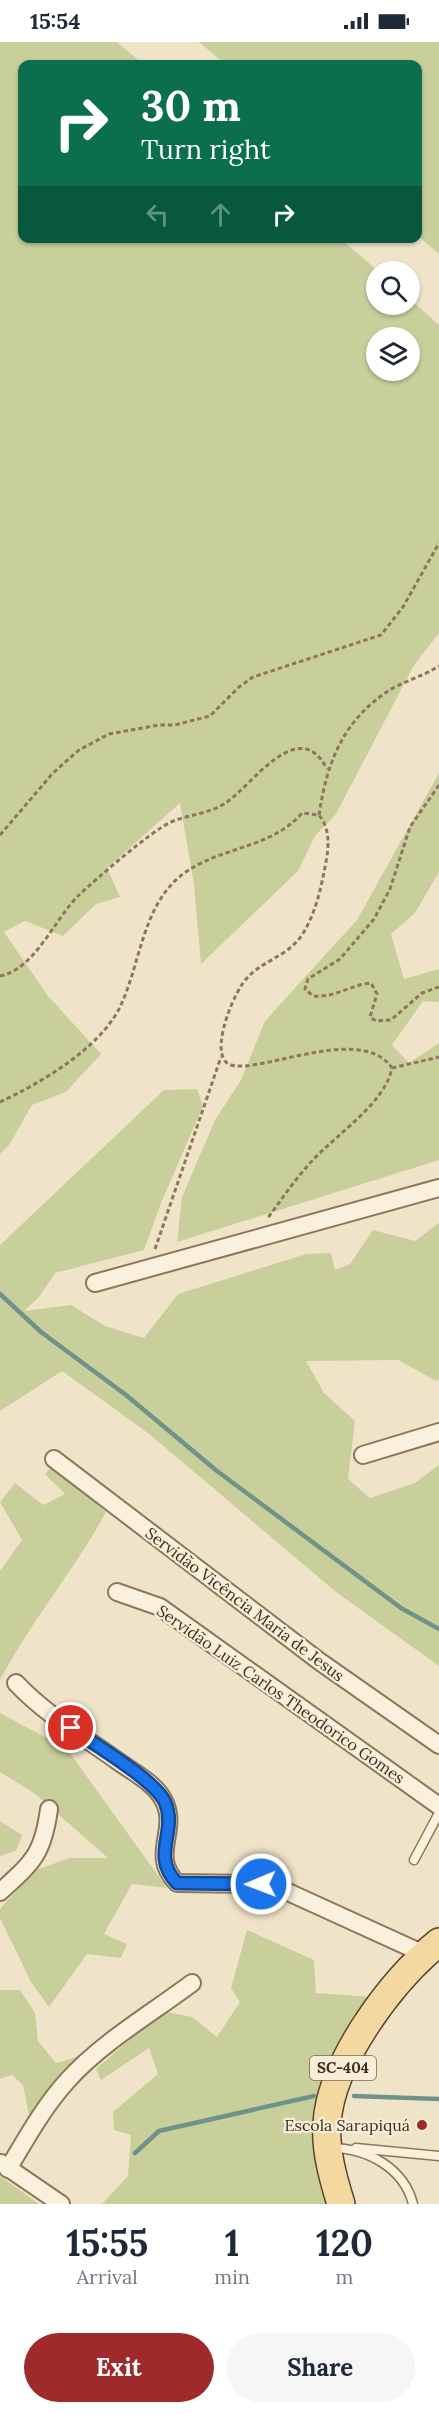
<!DOCTYPE html>
<meta charset="utf-8">
<style>
:root{--surface:#fff;--page:#f6f6f7;--text:#1f2937;--muted:#747a83;--accent:#9e2a2b}
body{margin:0;font-family:Lora,serif;background:var(--page);color:var(--text);height:100vh;display:flex;flex-direction:column;font-size:22px;white-space:nowrap}
*{box-sizing:border-box;margin:0}
p{font-size:20px;color:var(--muted)}
.icon{flex:none;width:33px;height:33px;fill:none;stroke:currentColor;stroke-width:2;stroke-linecap:round;stroke-linejoin:round}
.map{position:relative;height:2162px;overflow:hidden}
.sheet{display:flex;flex-direction:column;background:var(--surface);flex:1}
.sheet>*{flex:none}
.guide{position:absolute;left:18px;top:18px;width:404px;height:183px;border-radius:12px;box-shadow:0 2px 4px #0004;background:#0b6e4f;color:#fff;overflow:hidden}
.buttons{position:absolute;left:366px;top:219px;display:grid;gap:12px}
.buttons a{display:grid;place-items:center;width:54px;height:54px;border-radius:50%;background:var(--surface);box-shadow:0 2px 4px #0004;font-size:30px}
.pin{position:absolute;display:grid;place-items:center;width:51px;height:51px;color:#fff;margin:-26px;border:3px solid #fff;border-radius:50%;box-shadow:0 2px 6px #0007}
.me{position:absolute;width:66px;margin:-33px;rotate:269deg;stroke-linejoin:round;filter:drop-shadow(0 0 4px #0008)}
.turn{display:flex;align-items:center;gap:21px;height:126px;padding:0 24px;font-size:27px}
.turn .icon{width:78px;height:78px;stroke-width:2.5}
.turn b{display:block;font-size:42px;line-height:51px}
.lanes{display:flex;align-items:center;height:57px;padding:0 24px;background:#0003;justify-content:center;gap:30px;direction:ltr}
.lanes .off{opacity:.35}
.eta{display:flex;justify-content:space-evenly;align-items:center;height:102px;text-align:center}
.eta b{font-size:36px;font-weight:700;line-height:42px}
.cta{display:flex;gap:12px;margin-top:auto;padding:12px 24px}
.cta a{flex:1;height:69px;border-radius:36px;background:var(--accent);color:#fff;font-size:24px;font-weight:700;line-height:69px;text-align:center}
.cta a+a{background:var(--page);color:var(--text)}
.status{display:flex;justify-content:space-between;align-items:center;height:42px;padding:0 30px;background:var(--surface);direction:ltr}
.status svg{height:16px;fill:currentColor}
.map>svg:first-child{display:block}
.green{fill:#c9cf9b;fill-rule:evenodd}
.lines{fill:none;stroke-linecap:round;stroke-linejoin:round}
.stream{stroke:#6f938a;stroke-width:4.5}
.service-casing{stroke:#8d765c;stroke-width:11}
.minor-casing{stroke:#8d765c;stroke-width:20}
.primary-casing{stroke:#5b4430;stroke-width:30}
.path{stroke:#8d765c;stroke-width:3;stroke-dasharray:4.5 3;stroke-linecap:butt}
.service{stroke:#faf1dc;stroke-width:8}
.minor{stroke:#faf1dc;stroke-width:16}
.primary{stroke:#f3d9a0;stroke-width:27}
.route-casing{stroke:#114b97;stroke-width:15}
.route{stroke:#1a73e8;stroke-width:10}
.poi-dot{fill:#9e2a2b;stroke:#f7eed8;stroke-width:2}
.labels{text-anchor:middle;stroke-width:4.5;stroke-linejoin:round;paint-order:stroke}
.shield{fill:#f7eed8;stroke:#756857;stroke-width:1.5}
.shield-label{font-size:15px;font-weight:bold;fill:#3d2e20}
.street-label{font-size:16px;fill:#3d2e20;stroke:#f7eed8}
.poi-label{font-size:16px;fill:#3d2e20;stroke:#f7eed8;text-anchor:end}
</style>
<div class="status"><b>15:54</b><svg viewBox="0 0 49 12"><path d="M0 12V9h3v3zM5 12V6h3v6zM10 12V3h3v9zM15 12V0h3v12zM26 1h20v11H26zM47 4h2v5h-2z"/></svg></div>
<div class="map">
<svg width="439" height="2162" viewBox="0 0 439 2162">
<rect width="100%" height="100%" fill="#f0e4c8"/>
<g class="green">
<path d="M0,0h117l26,22h-121v174l319,1 37,32 -2,33h34v-5l29,26v308l-25,32 -78,149 -21,22 -17,35 -97,93 -7,-79 -14,-82 -73,65 13,29 -24,7 -33,32 -38,-15 -21,11 44,64 53,58 -35,38 -34,13 -23,40 -9,9zM376,296h34v32h-34z"/>
<polygon points="199,0 439,0 439,212 417,193 417,22 225,22"/>
<polygon points="439,731 439,830 415,871 391,892 404,937 439,927 439,960 423,959 392,1003 409,1021 439,1001 439,1118 177,1200 182,1155 215,1078 241,1038 265,979 357,878"/>
<polygon points="197,1047 203,1064 161,1161 144,1208 55,1231 39,1255 24,1269 71,1263 105,1284 144,1296 178,1252 306,1212 331,1211 335,1228 350,1222 373,1188 415,1199 439,1181 439,1337 436,1339 398,1318 306,1319 324,1351 355,1379 348,1437 370,1456 415,1441 439,1423 439,1624 336,1550 148,1391 62,1329 0,1369 0,1203 164,1048"/>
<path d="M52,1424l54,46c-32,59 -75,109 -106,168v-109l22,-31 -22,-38 15,-19 28,22 22,-11 -20,-20z"/>
<polygon points="0,1671 67,1707 167,1846 132,1842 104,1892 127,1902 121,1916 87,1912 49,1965 31,1940 0,1876 0,1867 33,1829 70,1816 108,1816 34,1751 0,1730"/>
<polygon points="0,1779 22,1793 16,1809 0,1814"/>
<polygon points="247,1888 314,1918 316,1951 373,1955 343,2002 328,2162 102,2162 128,2134 131,2093 114,2088 113,2070 158,2032 149,2006 101,2038 96,2027 162,1969 192,1975 217,1995 240,1960 231,1946"/>
<polygon points="0,1948 20,1948 35,1971 38,1999 56,2021 77,2015 29,2073 23,2043 12,2033 0,2037"/>
<polygon points="0,2134 39,2162 0,2162"/>
</g>
<g class="lines">
<g class="stream">
<polyline points="0,1252 41,1290 126,1353 217,1429 401,1566 439,1587"/>
<polyline points="354,2054 439,2057"/>
<polyline points="135,2111 159,2089 314,2054"/>
</g>
<g class="service-casing">
<g id="service">
<polyline points="414,1818 439,1771"/>
<path d="M331,2106c36,0 73,20 82,56"/>
<polyline points="356,2106 439,2114"/>
</g>
</g>
<g class="minor-casing">
<g id="minor">
<polyline points="95,1241 439,1146"/>
<polyline points="363,1413 439,1390"/>
<polyline points="54,1417 319,1619 439,1703"/>
<polyline points="117,1550 160,1565 439,1764"/>
<path d="M16,1641c29,31 68,54 103,79 14,10 37,22 45,39 15,30 -15,54 13,82l84,1 16,3 147,67"/>
<path d="M0,1850c33,-30 43,-38 49,-83"/>
<polyline points="1,2121 61,2162"/>
<path d="M8,2127c18,-30 36,-63 60,-89 33,-37 84,-67 124,-97"/>
</g>
</g>
<g class="primary-casing">
<path id="primary" d="M341,2162c-8,-26 -16,-54 -14,-81 4,-62 65,-143 112,-181"/>
</g>
<g class="path">
<path d="M439,743l-29,42 -20,62 -16,30 -34,40 -32,20 -3,10 8,7c22,2 37,-11 58,-13l6,11 -7,23 6,4 15,-1 31,-27 17,-6"/>
<path d="M319,773c8,-54 25,-97 74,-127 15,-8 32,-13 46,-22"/>
<polyline points="0,793 53,731 79,708 109,692 159,683 175,683 210,674 239,645 253,635 381,593 403,565 439,501"/>
<path d="M0,934c35,-7 54,-56 78,-80 19,-18 72,-64 93,-74 19,-8 39,-8 56,-20 25,-17 72,-88 100,-33"/>
<polyline points="392,1026 439,1015"/>
<path d="M0,1060c41,-19 100,-54 120,-95 20,-42 22,-97 58,-129 37,-32 91,-27 124,-65l17,2c11,14 10,30 7,47 -5,26 -10,51 -24,73 -14,21 -38,25 -54,42 -13,12 -36,68 -23,84 17,23 134,-42 167,7 -7,35 -55,66 -80,93 -17,18 -30,38 -45,58"/>
<polyline points="155,1207 221,1015"/>
</g>
<use href="#service" class="service"/>
<use href="#minor" class="minor"/>
<use href="#primary" class="primary"/>
</g>
<g class="lines">
<g class="route-casing">
<path id="route" d="M71,1686c21,15 84,52 94,74 13,30 -15,53 12,81l84,1"/>
</g>
<use href="#route" class="route"/>
</g>
<circle class="poi-dot" cx="422" cy="2083" r="6"/>
<g class="labels">
<rect class="shield" x="310" y="2014" width="66" height="24" rx="4.5"/>
<g class="shield-label">
<text x="343" y="2031">SC-404</text>
</g>
<g class="street-label">
<text transform="translate(245 1562) rotate(37)" y="6">Servidão Vicência Maria de Jesus</text>
<text transform="translate(281 1652) rotate(35)" y="6">Servidão Luiz Carlos Theodorico Gomes</text>
</g>
<g class="poi-label">
<text x="410" y="2089">Escola Sarapiquá</text>
</g>
</g>
</svg>
<div class="buttons">
<a><svg class="icon" aria-label="search" viewBox="0 0 24 24"><circle cx="10" cy="10" r="6"/><path d="M15 15l6 6"/></svg></a>
<a><svg class="icon" aria-label="layers" viewBox="0 0 24 24"><path d="M12 4l9 5-9 5-9-5zM3 14l9 5 9-5"/></svg></a>
</div>
<div class="pin" style="left:71px;top:1686px;background:#d93025"><svg class="icon" aria-label="arrive" viewBox="0 0 24 24"><path d="M6 21V4h12l-3 4 3 4H6"/></svg></div>
<svg class="me" style="left:261px;top:1842px" viewBox="-20 -20 40 40"><circle r="17" fill="#1a73e8" stroke="#fff" stroke-width="3"/><path d="M0-11L8 9 0 5-8 9z" fill="#fff"/></svg>
<div class="guide">
<div class="turn"><svg class="icon" aria-label="right" viewBox="0 0 24 24"><path d="M7 20v-9h11M14 6l5 5-5 5"/></svg><div><b>30 m</b>Turn right</div></div>
<div class="lanes"><svg class="icon off" aria-label="left" viewBox="0 0 24 24"><path d="M17 20v-9H6M10 6l-5 5 5 5"/></svg><svg class="icon off" aria-label="ahead" viewBox="0 0 24 24"><path d="M12 20V5M6 11l6-6 6 6"/></svg><svg class="icon" aria-label="right" viewBox="0 0 24 24"><path d="M7 20v-9h11M14 6l5 5-5 5"/></svg></div>
</div>
</div>
<section class="sheet">
<div class="eta">
<div><b>15:55</b><p>Arrival</p></div>
<div><b>1</b><p>min</p></div>
<div><b>120</b><p>m</p></div>
</div>
<div class="cta"><a>Exit</a><a>Share</a></div>
</section>
